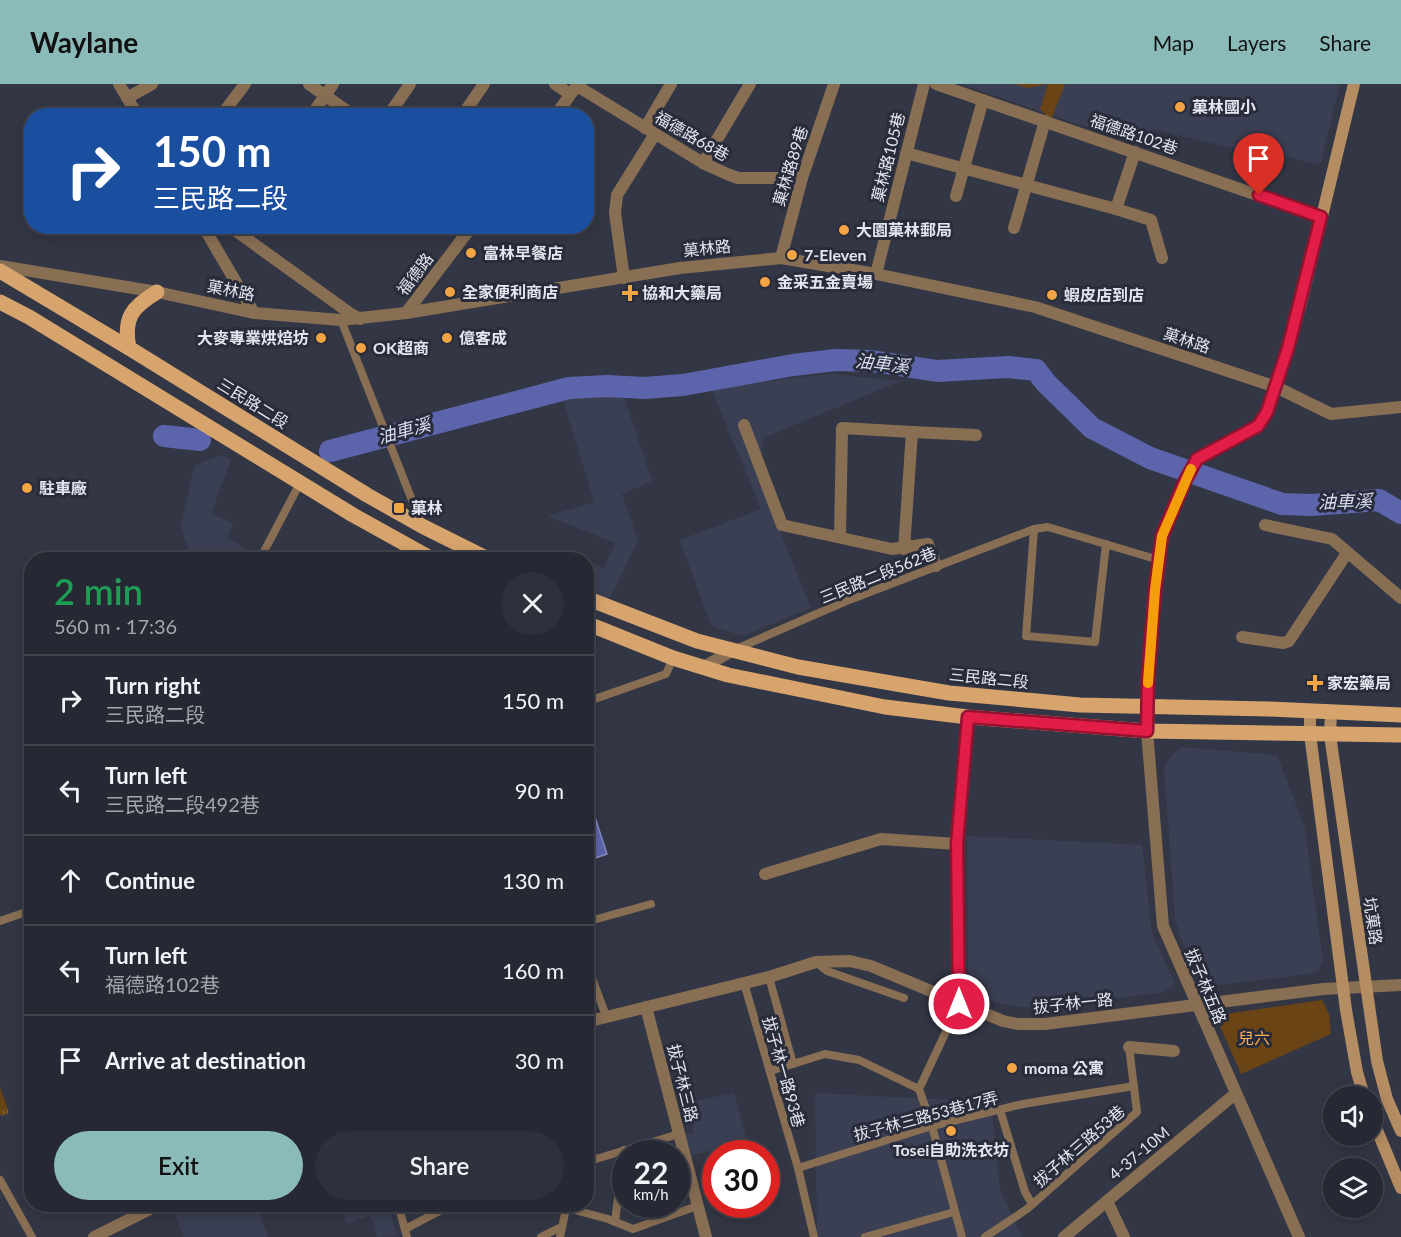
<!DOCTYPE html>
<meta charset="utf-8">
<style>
:root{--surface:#262833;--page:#2e303b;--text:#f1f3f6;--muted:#a4a6ac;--line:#42444e;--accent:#8bbbb9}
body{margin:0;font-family:Lato,"Noto Sans TC",sans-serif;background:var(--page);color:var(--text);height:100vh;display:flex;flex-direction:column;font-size:22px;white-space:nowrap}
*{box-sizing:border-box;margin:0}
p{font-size:20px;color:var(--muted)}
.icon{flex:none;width:33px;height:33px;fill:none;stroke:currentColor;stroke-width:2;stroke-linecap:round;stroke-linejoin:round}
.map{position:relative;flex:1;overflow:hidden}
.sheet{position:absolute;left:24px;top:468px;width:570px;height:660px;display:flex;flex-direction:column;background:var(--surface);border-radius:24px;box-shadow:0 3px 15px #0003,0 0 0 2px var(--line)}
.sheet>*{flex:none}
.top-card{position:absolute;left:24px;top:24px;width:570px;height:126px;border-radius:24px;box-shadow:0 3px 15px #0003,0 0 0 2px var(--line);background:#1a4fa0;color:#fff;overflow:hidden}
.buttons{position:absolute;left:1323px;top:1002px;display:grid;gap:12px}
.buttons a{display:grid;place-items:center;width:60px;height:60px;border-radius:50%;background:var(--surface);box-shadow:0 3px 15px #0003,0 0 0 2px var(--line);font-size:30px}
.speed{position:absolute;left:612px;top:1056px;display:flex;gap:12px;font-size:30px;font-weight:700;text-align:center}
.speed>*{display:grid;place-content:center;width:78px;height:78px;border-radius:50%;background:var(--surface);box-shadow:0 3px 15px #0003,0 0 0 2px var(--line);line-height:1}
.speed small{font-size:15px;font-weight:400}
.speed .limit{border:9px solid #d22;background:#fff;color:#111}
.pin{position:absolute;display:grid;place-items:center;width:51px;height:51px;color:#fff;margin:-62px -26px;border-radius:50% 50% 50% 0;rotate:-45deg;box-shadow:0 0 6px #0007}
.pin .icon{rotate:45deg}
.me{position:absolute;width:66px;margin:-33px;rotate:0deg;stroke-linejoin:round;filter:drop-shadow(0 0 4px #0008)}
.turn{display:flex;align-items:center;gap:21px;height:126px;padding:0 30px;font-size:27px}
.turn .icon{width:78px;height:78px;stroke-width:2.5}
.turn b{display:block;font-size:42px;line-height:51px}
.round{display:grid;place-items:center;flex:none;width:63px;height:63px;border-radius:32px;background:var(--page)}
.overview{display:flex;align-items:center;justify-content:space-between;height:102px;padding:0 30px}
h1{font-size:36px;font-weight:600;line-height:45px;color:#1e9e55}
.cta{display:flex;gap:12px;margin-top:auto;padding:12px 30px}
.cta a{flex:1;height:69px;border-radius:36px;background:var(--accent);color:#111;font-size:24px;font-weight:600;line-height:69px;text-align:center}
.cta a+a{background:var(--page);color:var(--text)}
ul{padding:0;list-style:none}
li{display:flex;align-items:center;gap:18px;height:90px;padding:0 30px;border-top:2px solid var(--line)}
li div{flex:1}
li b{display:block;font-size:22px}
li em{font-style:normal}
header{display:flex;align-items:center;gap:36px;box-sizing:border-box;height:84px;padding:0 30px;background:var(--accent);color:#111}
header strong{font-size:28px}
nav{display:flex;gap:33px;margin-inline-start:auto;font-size:21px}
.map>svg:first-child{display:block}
.built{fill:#3b3f53}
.grass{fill:url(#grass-tufts)}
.park{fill:#6a4414}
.water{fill:#5c65ac;stroke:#848bc0;stroke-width:1.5}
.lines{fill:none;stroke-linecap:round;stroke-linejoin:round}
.river{stroke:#5c65ac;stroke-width:22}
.lane{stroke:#886f54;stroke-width:8}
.street{stroke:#886f54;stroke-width:12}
.secondary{stroke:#b58d63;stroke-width:12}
.primary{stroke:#d7a46d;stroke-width:15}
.route-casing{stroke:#92132f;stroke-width:15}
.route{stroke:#e11d48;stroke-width:10}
.slow{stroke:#f59e0b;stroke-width:10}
.poi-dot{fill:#f3a443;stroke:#292c3a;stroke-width:2}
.labels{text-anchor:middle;stroke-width:6;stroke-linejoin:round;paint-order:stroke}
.poi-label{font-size:16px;font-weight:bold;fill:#e3e5ef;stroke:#292c3a;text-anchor:start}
.street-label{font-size:16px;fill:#e3e5ef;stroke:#292c3a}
.park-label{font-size:16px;fill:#fdaf53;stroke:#292c3a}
.water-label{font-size:18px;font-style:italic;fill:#d9ddf2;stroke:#292c3a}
</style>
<header>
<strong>Waylane</strong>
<nav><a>Map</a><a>Layers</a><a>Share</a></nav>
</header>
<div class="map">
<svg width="1401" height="1153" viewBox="0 0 1401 1153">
<defs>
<pattern id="grass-tufts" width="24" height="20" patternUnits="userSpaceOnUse" patternTransform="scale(1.5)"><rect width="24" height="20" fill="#6a4414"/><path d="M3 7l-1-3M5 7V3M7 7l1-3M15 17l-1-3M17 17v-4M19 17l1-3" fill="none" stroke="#7f5f36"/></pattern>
</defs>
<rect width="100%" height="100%" fill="#333644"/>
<g class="built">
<polygon points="961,0 1340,0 1320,81 1284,72 1282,81 1260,76 1260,71 1153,45 1133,59"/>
<polygon points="831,290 901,297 763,354 760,397 811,524 742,552 711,542 680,456 761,425 712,306 790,294"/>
<polygon points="587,311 623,311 652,397 622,410 638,456 610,514 587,509 587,477 604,484 615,459 548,432 594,418 563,315"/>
<polygon points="220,371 231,376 211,429 233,440 227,454 253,468 243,475 191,475 181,443 194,382"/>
<polygon points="1182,663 1277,671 1305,744 1323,878 1318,887 1310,890 1211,902 1207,902 1200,896 1181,855 1175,834 1164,684 1170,673"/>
<polygon points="967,752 1142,761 1152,849 1174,898 1173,902 1164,908 1043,924 1018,923 993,918 976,910 968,902"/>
<polygon points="734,1009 747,1057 691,1072 683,1065 680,1053 694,1048 688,1018"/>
<polygon points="815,1009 991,1018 1000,1106 1022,1153 817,1153"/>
<polygon points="188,1121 256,1121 268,1153 184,1153 174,1128"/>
<polygon points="339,1121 388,1121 397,1152 377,1153 373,1137 369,1132 347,1140"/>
</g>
<polygon class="grass" points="0,1003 9,1029 2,1032 0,1030"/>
<g class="park">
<polygon points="1013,0 1065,0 1051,36 1040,25 1048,0 1028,4"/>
<polygon points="1322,916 1329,930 1331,950 1241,990 1219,940 1225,930"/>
</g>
<polygon class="water" points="594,730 607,770 587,777 587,733"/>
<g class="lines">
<g class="river">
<polyline points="164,352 200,356"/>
<polyline points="330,367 569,304 607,302 644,304 683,301 793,281 836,276 872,277 937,287 1008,283 1036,286 1046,299 1092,344 1150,374 1282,420 1311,421 1379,416 1401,429"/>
</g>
<g class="lane">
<polyline points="341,236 421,439"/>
<polyline points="1034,445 1026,552 1095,558 1106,460"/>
<polyline points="260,475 300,399"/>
<polyline points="736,565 844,518 1034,445 1048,443 1159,476"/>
<polyline points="586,618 666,590 673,574"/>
<polyline points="0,837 32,826"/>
<polyline points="586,838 651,820"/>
<polyline points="586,878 606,932"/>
<polyline points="817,879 827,887 904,914"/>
<polyline points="769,893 793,980"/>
<polyline points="744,899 798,1084"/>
<polyline points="959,920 919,1005 932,1042 962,1153"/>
<polyline points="770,987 825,970 859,976 919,1005"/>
<polyline points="1000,1026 1025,1108 1032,1120"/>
<polyline points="586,1078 679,1050"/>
<polyline points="0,1096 32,1153"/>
<polyline points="398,1120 407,1153"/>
<polyline points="567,1124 608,1135 633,1145 697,1122"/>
<polyline points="615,1138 624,1066"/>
<polyline points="405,1145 453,1120"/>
<polyline points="541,1153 561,1143"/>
<polyline points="560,1153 567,1120"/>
<polyline points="814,1153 798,1084 932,1042 1023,1020 1134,1002"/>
<polyline points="865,1153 954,1128"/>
<polyline points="985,1153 1027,1125 1137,1028 1129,963"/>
</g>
<g class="street">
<polyline points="119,0 138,32"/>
<polyline points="309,0 354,32"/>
<polyline points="555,0 570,10"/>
<polyline points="936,0 1321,133"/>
<polyline points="577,2 703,79 727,90 738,94 802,94"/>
<polyline points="127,14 152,0"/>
<polyline points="221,32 245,0"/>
<polyline points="311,32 333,0"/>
<polyline points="388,32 410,0"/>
<polyline points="462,32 484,0"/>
<polyline points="555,32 578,0"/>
<polyline points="645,44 671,0"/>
<polyline points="1135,68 1116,125 1151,136 1162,174"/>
<polyline points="906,69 1116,125"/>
<polyline points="703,79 750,0"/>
<polyline points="956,112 983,16"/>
<polyline points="203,142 254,229"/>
<polyline points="229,142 351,230 360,235"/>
<polyline points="1014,144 1045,37"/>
<polyline points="781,174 802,94 834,0"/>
<polyline points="0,182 157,208 254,229 341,236 406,229 680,184 781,174 876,190 1035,223 1276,303 1331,330 1401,323"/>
<polyline points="876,190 924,0"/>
<polyline points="624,194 615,129 617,111 655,50"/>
<polyline points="406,229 472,142"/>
<polyline points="744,341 782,441 892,465 928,460 936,482"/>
<polyline points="912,348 976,351"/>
<polyline points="1265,441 1332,455 1401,514"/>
<polyline points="840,453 842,344 912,348 904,465"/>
<polyline points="1242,553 1283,559 1289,557 1347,469"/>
<polyline points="704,583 733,566"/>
<polyline points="1147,647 1163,842 1299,1153"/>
<polyline points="765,790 881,755 957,760"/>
<polyline points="959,920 957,760 968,633"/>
<polyline points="646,923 706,1153"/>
<polyline points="586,938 769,893 816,878 850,877 871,882 1003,937 1017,940 1045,940 1323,905 1401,901"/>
<polyline points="1129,963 1174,967"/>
<polyline points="1107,1117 1124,1153"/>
<polyline points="94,1153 160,1120"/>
<polyline points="1064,1153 1235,1010"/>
</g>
<g class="secondary">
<polyline points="1310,627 1310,650 1346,926 1357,988 1364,1012"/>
<polyline points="1331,628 1330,651 1377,977 1387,1015 1401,1047"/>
<polyline points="1147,647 1148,594 1155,506 1162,452 1185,397 1197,375 1258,342 1267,329 1288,264 1301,219 1354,0"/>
<polyline points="1372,1034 1401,1104"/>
</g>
<g class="primary">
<polyline points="0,187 129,264 367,411 422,442 490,476"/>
<polyline points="0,218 29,233 353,431 434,476"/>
<path d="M129,264c-6,-30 3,-41 28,-56"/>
<polyline points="586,514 697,557 798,583 949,609 1080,621 1269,625 1401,631"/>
<polyline points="586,539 673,574 728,591 885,623 968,633 1147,647 1401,651"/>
</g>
</g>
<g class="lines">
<g class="route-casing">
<polyline id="route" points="959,920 957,760 968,633 1147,647 1148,594 1155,506 1162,452 1185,397 1197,375 1258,342 1267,328 1288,264 1321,133 1259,111"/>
</g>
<use href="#route" class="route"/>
<polyline class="slow" points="1148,599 1155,506 1162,452 1191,385"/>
</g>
<g class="poi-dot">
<circle cx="1180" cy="23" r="6"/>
<circle cx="844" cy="146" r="6"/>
<circle cx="471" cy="169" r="6"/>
<circle cx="792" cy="171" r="6"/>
<circle cx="765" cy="198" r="6"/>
<circle cx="450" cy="208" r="6"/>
<path d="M627 200h6v6h6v6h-6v6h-6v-6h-6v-6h6z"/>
<circle cx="1052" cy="211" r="6"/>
<circle cx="321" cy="254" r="6"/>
<circle cx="447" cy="254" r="6"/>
<circle cx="361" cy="264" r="6"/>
<circle cx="27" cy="404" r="6"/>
<rect x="393" y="418" width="12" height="12" rx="3"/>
<path d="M1312 590h6v6h6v6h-6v6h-6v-6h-6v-6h6z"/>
<circle cx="1012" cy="984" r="6"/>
<circle cx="951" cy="1047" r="6"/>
</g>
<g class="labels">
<g class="poi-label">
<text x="1192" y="29">菓林國小</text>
<text x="856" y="152">大園菓林郵局</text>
<text x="483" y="175">富林早餐店</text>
<text x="804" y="177">7-Eleven</text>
<text x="777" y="204">金采五金賣場</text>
<text x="462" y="214">全家便利商店</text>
<text x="642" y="215">協和大藥局</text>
<text x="1064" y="217">蝦皮店到店</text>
<text x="309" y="260" text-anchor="end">大麥專業烘焙坊</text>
<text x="459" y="260">億客成</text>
<text x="373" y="270">OK超商</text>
<text x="39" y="410">駐車廠</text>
<text x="411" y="430">菓林</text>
<text x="1327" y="605">家宏藥局</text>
<text x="1024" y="990">moma 公寓</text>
<text x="951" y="1072" text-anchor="middle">Tosei自助洗衣坊</text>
</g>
<g class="street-label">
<text transform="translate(1134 50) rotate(19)" y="6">福德路102巷</text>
<text transform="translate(692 52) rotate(30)" y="6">福德路68巷</text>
<text transform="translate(888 73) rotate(-76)" y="6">菓林路105巷</text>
<text transform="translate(790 82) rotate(-73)" y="6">菓林路89巷</text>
<text transform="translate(707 164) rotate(-6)" y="6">菓林路</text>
<text transform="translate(415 190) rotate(-53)" y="6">福德路</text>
<text transform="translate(231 206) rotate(11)" y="6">菓林路</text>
<text transform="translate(1187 256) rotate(18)" y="6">菓林路</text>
<text transform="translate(253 319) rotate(32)" y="6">三民路二段</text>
<text transform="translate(878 491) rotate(-22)" y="6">三民路二段562巷</text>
<text transform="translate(989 594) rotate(6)" y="6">三民路二段</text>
<text transform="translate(1373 837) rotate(82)" y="6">坑菓路</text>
<text transform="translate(1206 902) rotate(67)" y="6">拔子林五路</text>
<text transform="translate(1073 919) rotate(-6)" y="6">拔子林一路</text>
<text transform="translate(784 988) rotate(74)" y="6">拔子林一路93巷</text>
<text transform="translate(683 999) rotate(76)" y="6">拔子林三路</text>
<text transform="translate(926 1032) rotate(-15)" y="6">拔子林三路53巷17弄</text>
<text transform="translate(1079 1062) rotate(-41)" y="6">拔子林三路53巷</text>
<text transform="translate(1139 1069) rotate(-40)" y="6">4-37-10M</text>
</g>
<g class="park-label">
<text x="1254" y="960">兒六</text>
</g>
<g class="water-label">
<text transform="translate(882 280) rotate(7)" y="6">油車溪</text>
<text transform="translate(404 347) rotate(-15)" y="6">油車溪</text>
<text transform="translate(1345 418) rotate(-1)" y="6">油車溪</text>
</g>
</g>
</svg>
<div class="buttons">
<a><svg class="icon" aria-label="sound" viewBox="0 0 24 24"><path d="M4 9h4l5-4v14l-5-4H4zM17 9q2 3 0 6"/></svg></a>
<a><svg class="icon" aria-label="layers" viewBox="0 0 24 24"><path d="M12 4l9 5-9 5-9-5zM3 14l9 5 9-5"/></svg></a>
</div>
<div class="speed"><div>22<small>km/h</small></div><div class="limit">30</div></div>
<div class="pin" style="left:1259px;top:111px;background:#d93025"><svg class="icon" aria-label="arrive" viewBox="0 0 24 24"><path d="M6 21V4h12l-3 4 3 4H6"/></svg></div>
<svg class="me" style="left:959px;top:920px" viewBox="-20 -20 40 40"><circle r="17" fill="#e11d48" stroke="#fff" stroke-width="3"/><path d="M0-11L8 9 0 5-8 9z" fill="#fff"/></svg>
<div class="top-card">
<div class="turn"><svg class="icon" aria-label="right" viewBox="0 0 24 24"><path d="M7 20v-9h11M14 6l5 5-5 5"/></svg><div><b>150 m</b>三民路二段</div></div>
</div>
<section class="sheet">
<div class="overview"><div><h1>2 min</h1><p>560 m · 17:36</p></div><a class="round"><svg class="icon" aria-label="close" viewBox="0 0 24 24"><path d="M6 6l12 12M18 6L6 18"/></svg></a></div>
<ul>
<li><svg class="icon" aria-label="right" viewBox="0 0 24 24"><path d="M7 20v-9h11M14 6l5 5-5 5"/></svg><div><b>Turn right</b><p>三民路二段</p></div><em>150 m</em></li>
<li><svg class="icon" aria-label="left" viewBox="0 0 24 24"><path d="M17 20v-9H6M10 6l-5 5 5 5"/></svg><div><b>Turn left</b><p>三民路二段492巷</p></div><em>90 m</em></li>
<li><svg class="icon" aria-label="ahead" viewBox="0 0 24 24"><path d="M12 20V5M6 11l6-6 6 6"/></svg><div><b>Continue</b></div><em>130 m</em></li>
<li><svg class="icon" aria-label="left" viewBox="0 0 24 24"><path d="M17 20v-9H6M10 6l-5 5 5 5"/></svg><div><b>Turn left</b><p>福德路102巷</p></div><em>160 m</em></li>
<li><svg class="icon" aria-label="arrive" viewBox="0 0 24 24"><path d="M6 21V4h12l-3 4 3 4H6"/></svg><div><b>Arrive at destination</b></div><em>30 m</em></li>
</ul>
<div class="cta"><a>Exit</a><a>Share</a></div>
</section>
</div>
